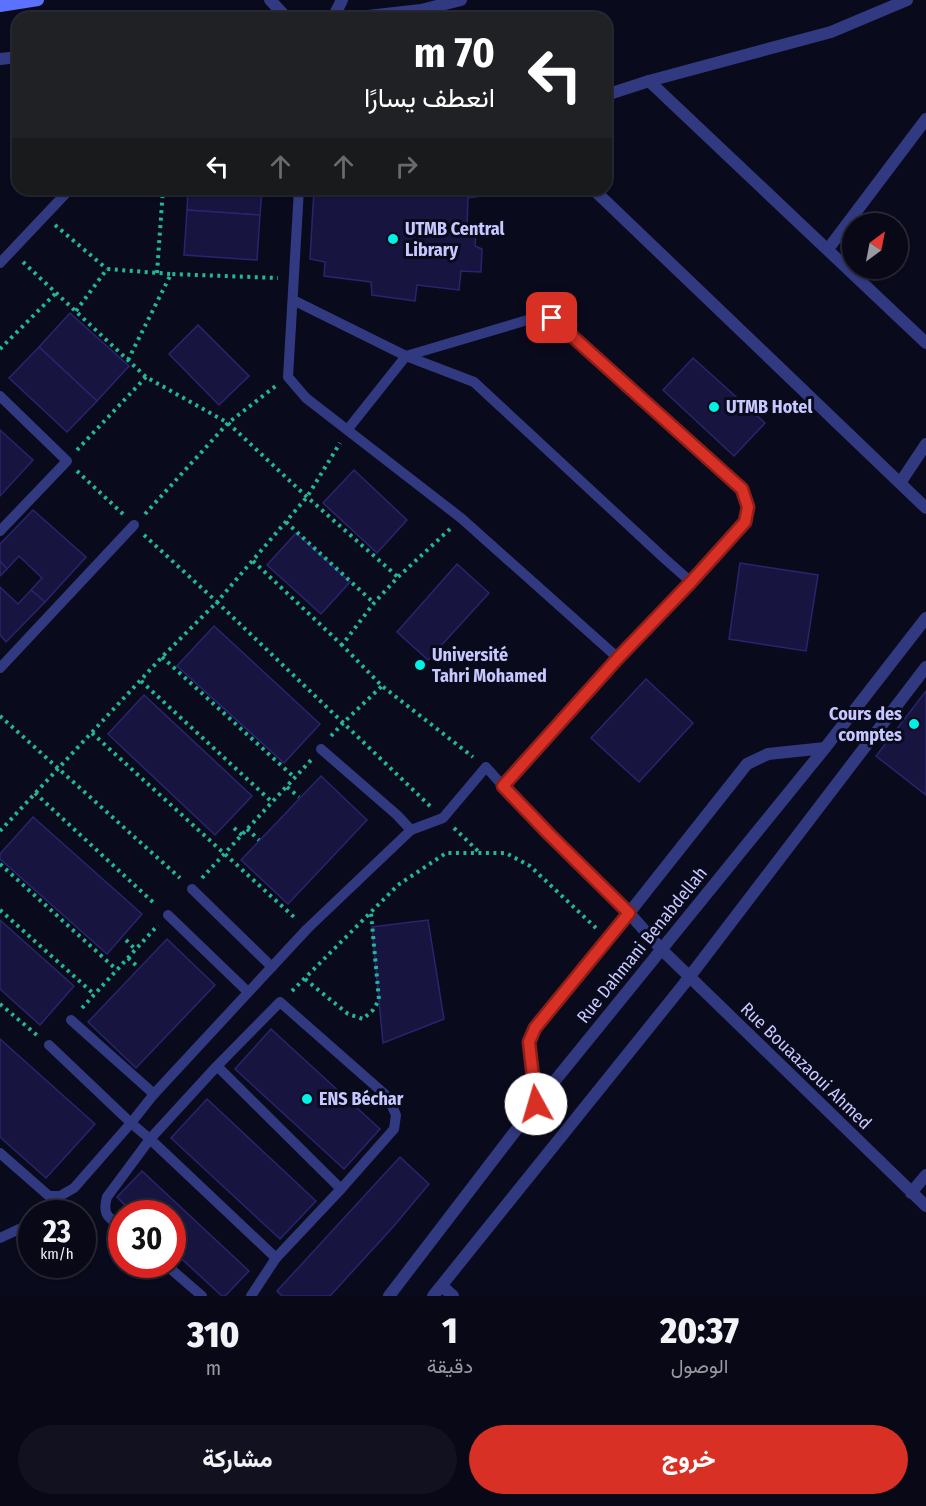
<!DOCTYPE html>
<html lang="ar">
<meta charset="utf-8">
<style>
:root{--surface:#080816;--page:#11111f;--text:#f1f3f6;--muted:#989aa1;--line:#292935;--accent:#d93025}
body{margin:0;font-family:"Fira Sans Condensed",Vazirmatn,sans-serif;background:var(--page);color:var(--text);direction:rtl;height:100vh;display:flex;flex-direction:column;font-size:22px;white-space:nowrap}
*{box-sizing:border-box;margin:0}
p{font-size:20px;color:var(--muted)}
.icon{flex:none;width:33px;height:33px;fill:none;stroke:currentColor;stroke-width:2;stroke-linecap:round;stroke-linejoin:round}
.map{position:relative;height:1296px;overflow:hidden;direction:ltr}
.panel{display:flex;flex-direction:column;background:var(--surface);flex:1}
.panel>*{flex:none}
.hud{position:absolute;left:12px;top:12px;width:600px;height:183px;border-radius:18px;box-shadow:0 2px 4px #0004,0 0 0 2px var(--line);direction:rtl;background:#202124;color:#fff;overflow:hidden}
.needle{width:39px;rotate:32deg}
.tools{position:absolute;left:842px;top:213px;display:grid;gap:12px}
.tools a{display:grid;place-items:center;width:66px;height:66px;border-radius:50%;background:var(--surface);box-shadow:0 2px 4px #0004,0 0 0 2px var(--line);font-size:30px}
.speed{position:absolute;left:18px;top:1200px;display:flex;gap:12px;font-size:30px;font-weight:700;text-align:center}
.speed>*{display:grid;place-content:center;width:78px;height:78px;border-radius:50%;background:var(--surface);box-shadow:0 2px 4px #0004,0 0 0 2px var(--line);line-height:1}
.speed small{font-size:15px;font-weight:400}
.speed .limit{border:9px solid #d22;background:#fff;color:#111}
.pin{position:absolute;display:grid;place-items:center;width:51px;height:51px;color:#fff;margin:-26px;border-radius:12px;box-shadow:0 3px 9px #0006}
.me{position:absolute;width:66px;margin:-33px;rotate:354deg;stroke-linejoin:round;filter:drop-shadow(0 0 4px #0008)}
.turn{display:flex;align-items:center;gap:21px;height:126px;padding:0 18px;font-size:27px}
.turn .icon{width:78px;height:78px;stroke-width:2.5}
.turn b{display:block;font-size:42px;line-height:51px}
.lanes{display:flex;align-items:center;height:57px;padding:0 18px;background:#0003;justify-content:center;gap:30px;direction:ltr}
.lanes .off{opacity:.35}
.eta{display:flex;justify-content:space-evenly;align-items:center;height:102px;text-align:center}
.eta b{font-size:36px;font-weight:800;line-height:42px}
.button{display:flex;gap:12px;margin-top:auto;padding:12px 18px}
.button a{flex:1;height:69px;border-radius:36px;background:var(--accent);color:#fff;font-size:24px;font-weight:800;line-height:69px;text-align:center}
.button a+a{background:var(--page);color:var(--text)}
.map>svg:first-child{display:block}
.building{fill:#171440;stroke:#28256e;stroke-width:1.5}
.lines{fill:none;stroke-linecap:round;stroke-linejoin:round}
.path{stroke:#23b697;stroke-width:4;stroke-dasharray:3 4.5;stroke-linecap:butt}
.service{stroke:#313a80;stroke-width:10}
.minor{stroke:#313a80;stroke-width:12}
.tertiary{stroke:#313a80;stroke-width:12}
.secondary{stroke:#5d71ff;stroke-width:12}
.route-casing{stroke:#8d1f18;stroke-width:15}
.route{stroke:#d93025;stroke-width:10}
.poi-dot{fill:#00f1e5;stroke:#0a0a1d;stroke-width:2}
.labels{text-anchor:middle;stroke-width:6;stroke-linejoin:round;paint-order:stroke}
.poi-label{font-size:18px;font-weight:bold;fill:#c6c8ff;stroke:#0a0a1d;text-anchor:start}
.street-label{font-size:18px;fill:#c6c8ff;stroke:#0a0a1d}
</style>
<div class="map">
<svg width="926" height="1296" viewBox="0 0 926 1296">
<rect width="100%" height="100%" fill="#0a0a1d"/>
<g class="building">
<polygon points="188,189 262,189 260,215 187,210"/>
<polygon points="314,189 489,189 489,195 468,198 467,228 476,232 475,246 482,249 481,272 461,271 459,290 417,285 415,301 372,295 371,282 324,276 325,262 310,259"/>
<polygon points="187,210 260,215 257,260 184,255"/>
<polygon points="70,313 129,366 97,401 39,347"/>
<polygon points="198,325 249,376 219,405 169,354"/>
<polygon points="39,347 97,401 67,432 9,378"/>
<polygon points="693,358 765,423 734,456 663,390"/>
<polygon points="0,430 33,460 0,496"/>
<polygon points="354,470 407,520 377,553 323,503"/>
<polygon points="33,510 86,557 45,602 31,590 42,578 19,556 7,569 0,561 0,544"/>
<polygon points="296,533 350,582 321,614 267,565"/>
<polygon points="0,561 7,569 0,576"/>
<polygon points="740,563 818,575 806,651 729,639"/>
<polygon points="457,564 489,593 428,660 397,632"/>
<polygon points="0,587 18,604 31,590 45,602 6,642 0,635"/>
<polygon points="214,626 320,724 284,763 177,666"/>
<polygon points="646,679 693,723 639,782 591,738"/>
<polygon points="926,691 926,795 876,756"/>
<polygon points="144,695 252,796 215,835 108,734"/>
<polygon points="321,776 367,820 288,904 241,860"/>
<polygon points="33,817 142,914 107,954 0,859 0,854"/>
<polygon points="0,920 74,986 40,1025 0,989"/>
<polygon points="428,920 444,1019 383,1043 372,927"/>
<polygon points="167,939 215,985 136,1068 88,1022"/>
<polygon points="271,1029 380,1129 344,1169 235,1069"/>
<polygon points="0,1039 95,1124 46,1178 0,1137"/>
<polygon points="207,1099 316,1201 280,1239 171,1138"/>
<polygon points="400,1157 429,1184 393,1227 330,1296 282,1296 277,1291"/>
<polygon points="142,1171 249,1271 225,1296 222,1296 172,1250 172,1214 134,1214 117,1197"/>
</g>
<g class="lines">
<g class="path">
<polyline points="55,225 107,269"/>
<polyline points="23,262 146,377 228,423 307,497 398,577"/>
<polyline points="157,273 163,189"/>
<polyline points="76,311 107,269 171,274"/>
<polyline points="0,349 56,293"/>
<polyline points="128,360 171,274 278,278"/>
<polyline points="77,450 146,377"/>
<polyline points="77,471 124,515"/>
<polyline points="145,514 228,423 277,385"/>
<polyline points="286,522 374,603"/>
<polyline points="450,529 398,577 374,603 342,645 382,686 473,757"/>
<polyline points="144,535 217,602 307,497 340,443"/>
<polyline points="253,561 342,645"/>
<polyline points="162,657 295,778"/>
<polyline points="141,681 272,802"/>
<polyline points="0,716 180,878"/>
<polyline points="92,733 295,918"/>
<polyline points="331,736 344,722 382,686"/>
<polyline points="287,787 299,797"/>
<polyline points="35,793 156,905"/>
<polyline points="234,828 242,835"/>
<polyline points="454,828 479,852"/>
<polyline points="247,829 259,840"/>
<polyline points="0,831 162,657 217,602 431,807"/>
<polyline points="0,864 117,970"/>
<polyline points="202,878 311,760"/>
<polyline points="0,910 95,995"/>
<polyline points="126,940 136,950"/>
<polyline points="128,958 137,966"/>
<polyline points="305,979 348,1014 363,1019 373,1010 379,1000 371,913"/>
<polyline points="292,991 398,885 446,853 506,853 530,866 596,928"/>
<polyline points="0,1004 38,1036"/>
<polyline points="82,1008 158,925"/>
</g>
<g class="service">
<polyline points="299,189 288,377 306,398 461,518 618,658"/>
<polyline points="0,263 70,189"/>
<polyline points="293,300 406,356 474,382 665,559 691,582"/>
<polyline points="0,396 67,461 0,531"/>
<polyline points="348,429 406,356 541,316 552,318 742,489 749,507 745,522 691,582 618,658 503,786 486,767 443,818 411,830"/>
<polyline points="0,668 134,525"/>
<polyline points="503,786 548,834 629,913"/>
<polyline points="192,889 272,967"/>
<polyline points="168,915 248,992"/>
<polyline points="71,1020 154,1094"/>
<polyline points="217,1066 341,1189 394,1129 396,1115 388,1097 280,1002 217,1066 150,1139 131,1123 154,1094 307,929 411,830 397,815 321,749"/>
<polyline points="0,1153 49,1196 60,1196 74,1188 131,1123 49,1045"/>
<path d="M122,1228c-14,-11 -20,-13 -15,-31l43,-58 126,119 -25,38"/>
<polyline points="0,1238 32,1223"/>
<polyline points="276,1258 341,1189"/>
<polyline points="165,1264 202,1296"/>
</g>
<g class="minor">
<polyline points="270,0 287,18"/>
<polyline points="333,18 342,0"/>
<polyline points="350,18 421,10 461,0"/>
<polyline points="0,59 18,57"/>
<polyline points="649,81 926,343"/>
<polyline points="606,95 649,81 831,32 907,0"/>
<polyline points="593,189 926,508"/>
<polyline points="828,249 926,119"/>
<polyline points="900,483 926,444"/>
<polyline points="629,913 662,950"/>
<polyline points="536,1104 529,1042 535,1028 629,913 747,764 768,754 825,748"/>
<polyline points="911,1193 926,1175"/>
<polyline points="442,1286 453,1296"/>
</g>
<g class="tertiary">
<polyline points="662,950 926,1206"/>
<polyline points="389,1296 536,1104 825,748 926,618"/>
<polyline points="433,1296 684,984 926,667"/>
</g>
<polyline class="secondary" points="0,6 38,0"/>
</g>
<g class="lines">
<g class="route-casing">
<polyline id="route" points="536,1104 529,1042 535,1028 629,913 549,834 503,786 618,658 691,582 745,522 748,507 742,489 552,318"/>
</g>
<use href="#route" class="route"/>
</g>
<g class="poi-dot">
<circle cx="393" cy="239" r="6"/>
<circle cx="714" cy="407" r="6"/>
<circle cx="420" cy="665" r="6"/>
<circle cx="914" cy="724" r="6"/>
<circle cx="307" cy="1099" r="6"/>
</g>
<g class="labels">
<g class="poi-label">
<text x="405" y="235">UTMB Central<tspan x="405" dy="21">Library</tspan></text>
<text x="726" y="413">UTMB Hotel</text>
<text x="432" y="661">Université<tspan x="432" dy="21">Tahri Mohamed</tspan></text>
<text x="902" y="720" text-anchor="end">Cours des<tspan x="902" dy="21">comptes</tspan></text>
<text x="319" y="1105">ENS Béchar</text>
</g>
<g class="street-label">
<text transform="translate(642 945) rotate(-51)" y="6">Rue Dahmani Benabdellah</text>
<text transform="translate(806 1066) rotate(44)" y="6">Rue Bouaazaoui Ahmed</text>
</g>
</g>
</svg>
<div class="tools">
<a><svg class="needle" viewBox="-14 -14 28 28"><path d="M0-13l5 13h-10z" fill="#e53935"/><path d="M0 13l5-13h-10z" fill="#989aa1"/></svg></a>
</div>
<div class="speed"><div>23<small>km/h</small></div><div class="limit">30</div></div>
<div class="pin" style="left:552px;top:318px;background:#d93025"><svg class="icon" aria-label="arrive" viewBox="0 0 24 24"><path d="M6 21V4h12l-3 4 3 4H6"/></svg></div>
<svg class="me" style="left:536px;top:1104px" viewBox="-20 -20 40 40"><circle r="19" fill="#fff"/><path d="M0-13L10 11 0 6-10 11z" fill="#d93025"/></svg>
<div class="hud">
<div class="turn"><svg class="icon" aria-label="left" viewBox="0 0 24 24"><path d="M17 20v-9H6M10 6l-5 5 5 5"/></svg><div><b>70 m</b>انعطف يسارًا</div></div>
<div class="lanes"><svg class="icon" aria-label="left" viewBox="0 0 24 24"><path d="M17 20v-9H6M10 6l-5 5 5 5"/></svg><svg class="icon off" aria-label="ahead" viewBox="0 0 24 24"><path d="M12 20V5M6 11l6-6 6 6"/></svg><svg class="icon off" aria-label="ahead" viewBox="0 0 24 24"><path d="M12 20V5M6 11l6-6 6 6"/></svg><svg class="icon off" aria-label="right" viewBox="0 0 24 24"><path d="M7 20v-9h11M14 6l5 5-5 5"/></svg></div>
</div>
</div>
<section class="panel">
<div class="eta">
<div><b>20:37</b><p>الوصول</p></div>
<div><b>1</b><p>دقيقة</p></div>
<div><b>310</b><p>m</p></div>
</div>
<div class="button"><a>خروج</a><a>مشاركة</a></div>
</section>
